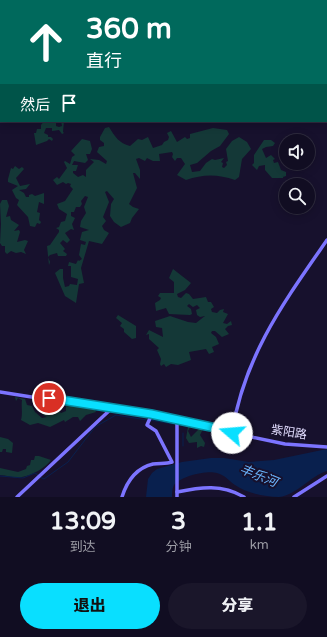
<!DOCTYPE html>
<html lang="zh">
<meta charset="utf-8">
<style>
:root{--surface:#110d22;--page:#1a162a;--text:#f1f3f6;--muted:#9c9ca5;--line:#302d40;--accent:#09dfff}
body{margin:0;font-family:"Varela Round","Noto Sans SC",sans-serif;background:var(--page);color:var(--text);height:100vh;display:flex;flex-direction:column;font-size:15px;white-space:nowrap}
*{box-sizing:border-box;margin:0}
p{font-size:13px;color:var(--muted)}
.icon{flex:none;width:22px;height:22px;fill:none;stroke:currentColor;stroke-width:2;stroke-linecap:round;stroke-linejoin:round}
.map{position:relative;height:497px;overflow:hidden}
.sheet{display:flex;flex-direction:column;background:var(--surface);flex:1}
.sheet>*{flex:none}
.guide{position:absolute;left:0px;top:0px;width:327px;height:122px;box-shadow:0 2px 10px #0003,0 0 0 1px var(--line);background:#00695c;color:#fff;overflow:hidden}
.buttons{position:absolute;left:279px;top:134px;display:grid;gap:8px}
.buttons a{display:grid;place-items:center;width:36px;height:36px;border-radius:50%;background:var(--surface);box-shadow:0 2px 10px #0003,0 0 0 1px var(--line);font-size:20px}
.pin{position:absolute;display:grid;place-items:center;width:34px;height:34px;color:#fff;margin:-17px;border:2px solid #fff;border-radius:50%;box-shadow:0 1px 4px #0007}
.me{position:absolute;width:44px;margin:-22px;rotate:288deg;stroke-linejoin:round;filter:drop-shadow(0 0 3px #0008)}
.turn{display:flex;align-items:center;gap:14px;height:84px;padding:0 20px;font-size:18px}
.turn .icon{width:52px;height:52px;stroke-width:2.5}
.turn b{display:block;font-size:28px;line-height:34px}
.then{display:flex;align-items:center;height:38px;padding:0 20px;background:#0003;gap:8px;font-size:15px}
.eta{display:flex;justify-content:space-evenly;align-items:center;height:68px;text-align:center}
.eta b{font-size:24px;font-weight:800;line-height:28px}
.cta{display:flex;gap:8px;margin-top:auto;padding:8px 20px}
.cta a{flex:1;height:46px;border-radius:24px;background:var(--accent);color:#111;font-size:16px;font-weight:800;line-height:46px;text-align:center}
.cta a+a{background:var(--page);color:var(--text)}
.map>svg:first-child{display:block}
.green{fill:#143837}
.water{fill:#09204e}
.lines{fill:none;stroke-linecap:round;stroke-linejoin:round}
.stream{stroke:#09204e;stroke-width:1}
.secondary{stroke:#7c74ff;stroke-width:3.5}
.route-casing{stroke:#0691a6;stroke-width:10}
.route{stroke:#09dfff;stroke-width:7}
.labels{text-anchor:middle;stroke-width:4;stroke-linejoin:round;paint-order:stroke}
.street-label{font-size:12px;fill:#e2ddff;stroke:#17112d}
.water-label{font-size:13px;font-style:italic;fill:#6bb6ff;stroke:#17112d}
</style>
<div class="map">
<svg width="327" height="497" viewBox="0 0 327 497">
<rect width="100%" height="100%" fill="#17112d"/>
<g class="green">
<polygon points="44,121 56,121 56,126 59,127 62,126 61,121 64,121 63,132 64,133 62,134 59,130 52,131 52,128 46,128 44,133 48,135 48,137 51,137 53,139 52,141 49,139 47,141 36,145 34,133 36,133 37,129 41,129 41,125"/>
<path d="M109,127c6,10 10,16 21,19l8,-7 4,1 6,-3 5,11 9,-3 2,-3 4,-2 1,-3 -2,-4 4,-2 6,11 8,-5 2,2 3,-1v-4l23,-6 14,2 2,4 -9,12 -9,5 -14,12 -7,2 2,7 8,-1 6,-8 6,-4 3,1 9,-2 -3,4 2,1 -1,4 2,1 3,-3 -1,-3 2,-1 -2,-12 6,-8 7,-4 8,5 4,7 -9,10 -3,18 -4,3c-17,-6 -32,-6 -49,0l-9,-5 8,-11 -4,-6h-4l-2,3 -3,-4 1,-3 -1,-2 -13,2 1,7h-7l-6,-3 -2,3 -6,-3 -3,1 4,11v9l-5,-6h-2l4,15 -8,16 4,3 6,2 -7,9 -2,5 -9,4 -7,-5 -4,-6 1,-12 3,-5 -7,-8 -2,1 4,10 -6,15 3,4 -4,5 2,4 5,3 -7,11 -13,-3 -8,27 3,15 -5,1 -3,19 -11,-7 -10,-23 5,-4h3v9l2,9 4,-1 1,-2 7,1 1,-6 -7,-2v-11h-3l1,-4 7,2 2,-4 1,1 3,-2 -3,-4 2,-11 4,1 1,-3 -6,-2 2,-8 7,-2 -9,-3 1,-6 5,-8 -2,-6 4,-10 -3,-1 -4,5 1,3 -2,3h-4l-2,5h-3v4l4,2 -3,6 2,6 -3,-1 -6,4 5,7 -3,3 -4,-3 -3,3 5,6 -2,2 4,3 -1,2h-8l-1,-3 -7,2 -2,2 2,5 -1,3 -2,-19 3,-1 9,-13v-2l-3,-2 3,-1 2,-5 4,-1 2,-7 -8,-5 -2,-5 8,-3 8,-12 -3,-3 1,-2 -3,-1 -2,1 -3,-2 -6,3 -4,-5 4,-3 2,2 8,-11 -3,-6 1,-1 5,3 2,-7 3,-2 -4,-4 11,-12 8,2 2,8 -2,5h-4l2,6 -3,3 -11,-2 -2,4h6l-2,6h-3v2l5,4 5,-2 3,2v-7l8,-8 -4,-3 9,1 7,4 1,-3 -10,-9 2,-5 5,-1v-3l-4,-3v-3l5,-9z"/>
<polygon points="264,140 271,140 275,143 273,146 266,147 262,149 266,158 271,155 275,159 273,160 274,163 278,162 281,170 286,172 286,176 283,177 283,178 272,178 265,170 265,165 259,166 257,170 252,165 254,163 254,155"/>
<polygon points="15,166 19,169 22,167 24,169 16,178 20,186 30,184 26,189 19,190 24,193 26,197 29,197 29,195 32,194 35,196 44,193 44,204 39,202 37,212 40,213 39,220 41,222 40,224 37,223 35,227 30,226 28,217 17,205 19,200 16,198 12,190 18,186 8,182 8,179 11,168 13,169"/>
<polygon points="2,200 7,200 9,206 6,217 10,216 11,220 19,225 14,231 19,230 20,232 17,242 25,240 28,241 24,250 26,254 21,252 16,253 11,251 7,254 5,252 5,246 2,246 0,243 1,224 0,204"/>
<polygon points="173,269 191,283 185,290 177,294 178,297 181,298 186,293 189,294 193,299 206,297 208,302 211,302 214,307 211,309 212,312 217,313 220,310 224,309 223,312 228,314 223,323 227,324 231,321 232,325 228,326 225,329 229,334 222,337 215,331 212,331 211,333 216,337 219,344 212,347 214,352 209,354 206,349 189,352 191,360 178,365 171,364 166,367 164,364 161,366 160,364 161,359 157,350 159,348 149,339 149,334 146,335 149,330 163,337 162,328 156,327 155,321 170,316 188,322 196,323 205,316 200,317 197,315 196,310 200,308 197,305 193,307 189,304 187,306 191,309 192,314 190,315 169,314 166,308 156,311 155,303 160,300 161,298 158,296 160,293 174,293 174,282 169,278"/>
<polygon points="118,315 136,326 136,338 132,339 124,332 124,329 120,326 122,323 116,318"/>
<path d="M15,397l10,2 2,6 5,1 3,6 7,6 5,-1 -4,-2 -3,-7 -4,-1v-2l7,-1 4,5 11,1 3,3 5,-2v-6l29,5 1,2 -10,3 -6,6 -2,-4h-5l-8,5 -1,-2 -14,7 -12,-4 -8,2 -9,-5c2,-6 0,-13 1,-20l-4,-2 -2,3z"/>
<polygon points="188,427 190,427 188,431 191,437 199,429 203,429 200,435 205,443 204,447 201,446 197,448 197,442 189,443 186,438"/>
<polygon points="0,437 8,439 13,443 12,453 6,452 6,449 3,449 2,452 0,452"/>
<path d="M35,456h4l12,4c-6,8 -18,15 -29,17 -7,2 -15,-2 -22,-2v-7l18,4 8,-3 1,-3 3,-1 1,-5h3z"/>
</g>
<path class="water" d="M327,449v22c-17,5 -30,24 -48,26 -14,0 -33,-4 -44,-12 -6,-4 -10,-10 -18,-12 -10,-3 -36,3 -43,12 -2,4 -2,8 -2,12h-26l2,-18 4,-6 5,-4 25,-7 29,-4h13l25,4 25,-2z"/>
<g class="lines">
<g class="stream">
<polyline points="150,420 173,424"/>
<polyline points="183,446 183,433"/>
<polyline points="0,476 23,478 35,473 38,475"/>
<polyline points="40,477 44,479 68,462 95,427 116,415 147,420"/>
</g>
<g class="secondary">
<polyline points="213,0 217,1"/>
<polyline points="326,22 327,23"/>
<polyline points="0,392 151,416 285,444 327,447"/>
<path d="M232,433c12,-77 52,-131 95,-193"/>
<path d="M177,492c24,-5 45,-8 67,5"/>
<polyline points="17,497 111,409"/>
<path d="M122,497c5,-16 14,-29 31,-33 7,-1 13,0 19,-2l-16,-31 -9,-6 4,-9"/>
<polyline points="177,497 177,420"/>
<polyline points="294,497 327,476"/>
</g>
</g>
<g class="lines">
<g class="route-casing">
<polyline id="route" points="49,398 151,414 234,432 232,433"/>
</g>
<use href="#route" class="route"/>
</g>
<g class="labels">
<g class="street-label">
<text transform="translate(289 432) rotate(9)" y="4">紫阳路</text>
</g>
<g class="water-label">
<text transform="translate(259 475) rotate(22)" y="5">丰乐河</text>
</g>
</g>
</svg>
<div class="buttons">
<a><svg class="icon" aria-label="sound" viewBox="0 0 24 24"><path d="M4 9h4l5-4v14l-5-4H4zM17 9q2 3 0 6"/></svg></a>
<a><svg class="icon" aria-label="search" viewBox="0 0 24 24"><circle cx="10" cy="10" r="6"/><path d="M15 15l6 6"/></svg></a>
</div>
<div class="pin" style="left:49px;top:398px;background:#d93025"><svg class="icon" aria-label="arrive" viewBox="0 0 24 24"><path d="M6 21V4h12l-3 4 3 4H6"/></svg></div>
<svg class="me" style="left:232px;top:433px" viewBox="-20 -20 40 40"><circle r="19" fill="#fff"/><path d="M0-13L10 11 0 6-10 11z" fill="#09dfff"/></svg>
<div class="guide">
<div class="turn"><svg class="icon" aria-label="ahead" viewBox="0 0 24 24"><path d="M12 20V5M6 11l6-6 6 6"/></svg><div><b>360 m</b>直行</div></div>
<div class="then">然后<svg class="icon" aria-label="arrive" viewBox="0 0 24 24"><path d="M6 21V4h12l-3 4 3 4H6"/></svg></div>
</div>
</div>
<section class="sheet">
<div class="eta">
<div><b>13:09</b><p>到达</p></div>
<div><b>3</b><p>分钟</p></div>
<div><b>1.1</b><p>km</p></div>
</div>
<div class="cta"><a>退出</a><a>分享</a></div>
</section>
